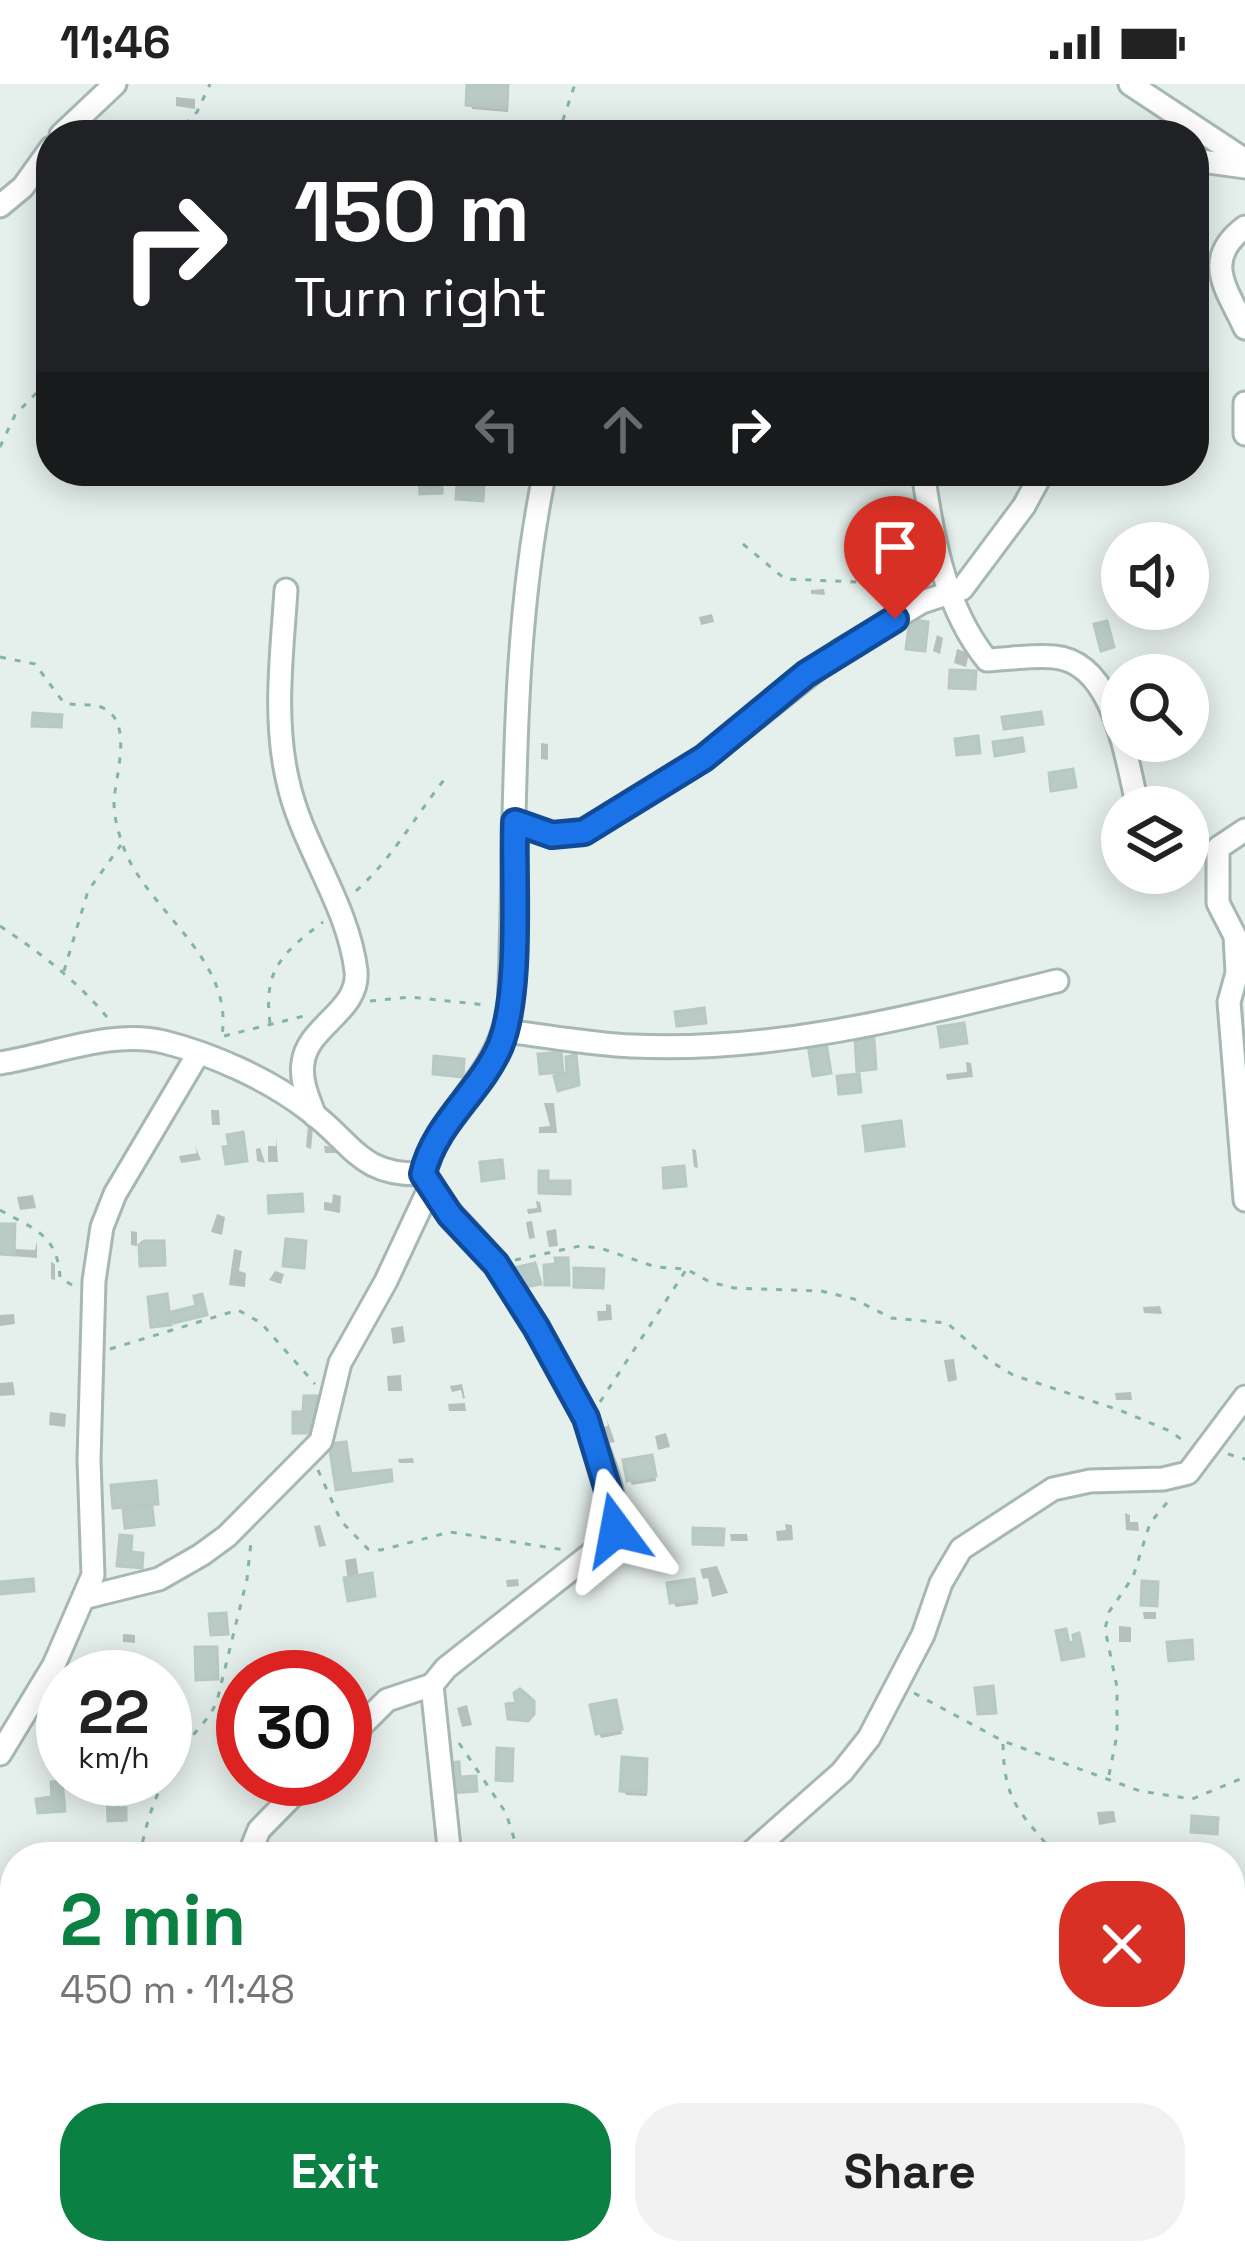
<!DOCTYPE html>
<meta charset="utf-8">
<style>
:root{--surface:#fff;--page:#f2f2f2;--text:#222;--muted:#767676;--accent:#0b8043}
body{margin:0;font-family:"Space Grotesk",sans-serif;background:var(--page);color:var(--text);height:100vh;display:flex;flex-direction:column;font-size:45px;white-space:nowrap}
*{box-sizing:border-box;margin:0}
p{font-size:39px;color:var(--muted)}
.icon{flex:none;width:66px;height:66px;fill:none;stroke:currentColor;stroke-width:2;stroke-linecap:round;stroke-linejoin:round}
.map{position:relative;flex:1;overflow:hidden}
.drawer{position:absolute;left:0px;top:1758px;width:1245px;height:423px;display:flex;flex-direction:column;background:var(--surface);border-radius:48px 48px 0 0;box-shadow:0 6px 30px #0003}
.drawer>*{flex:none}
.top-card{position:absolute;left:36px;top:36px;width:1173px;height:366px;border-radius:48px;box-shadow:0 6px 30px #0003;background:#202124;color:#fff;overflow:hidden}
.buttons{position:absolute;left:1101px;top:438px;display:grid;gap:24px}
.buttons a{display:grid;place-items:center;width:108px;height:108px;border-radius:50%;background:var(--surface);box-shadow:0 6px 30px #0003;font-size:60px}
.speed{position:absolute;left:36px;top:1566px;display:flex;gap:24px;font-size:60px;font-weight:700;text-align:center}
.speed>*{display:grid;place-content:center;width:156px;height:156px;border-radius:50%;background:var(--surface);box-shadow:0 6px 30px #0003;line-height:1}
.speed small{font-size:30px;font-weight:400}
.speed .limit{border:18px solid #d22;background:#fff;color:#111}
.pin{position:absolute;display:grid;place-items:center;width:102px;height:102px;color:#fff;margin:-123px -51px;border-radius:50% 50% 50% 0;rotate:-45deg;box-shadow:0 0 12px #0007}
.pin .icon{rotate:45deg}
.me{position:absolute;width:132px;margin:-66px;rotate:347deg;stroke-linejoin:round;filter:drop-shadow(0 0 9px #0008)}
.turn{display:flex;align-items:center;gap:42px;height:252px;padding:0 60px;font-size:54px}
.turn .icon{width:156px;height:156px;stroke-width:2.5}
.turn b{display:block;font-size:84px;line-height:102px}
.lanes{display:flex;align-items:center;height:114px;padding:0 60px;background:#0003;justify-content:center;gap:60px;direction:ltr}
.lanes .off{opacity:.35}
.round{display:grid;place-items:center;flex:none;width:126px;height:126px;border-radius:48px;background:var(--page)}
.headline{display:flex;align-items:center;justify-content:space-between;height:204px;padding:0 60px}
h1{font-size:72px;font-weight:700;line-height:90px;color:var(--accent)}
.action{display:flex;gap:24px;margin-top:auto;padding:24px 60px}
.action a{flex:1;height:138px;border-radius:48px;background:var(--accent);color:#fff;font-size:48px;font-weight:700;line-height:138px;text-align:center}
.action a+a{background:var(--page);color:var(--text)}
.status{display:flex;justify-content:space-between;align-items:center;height:84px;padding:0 60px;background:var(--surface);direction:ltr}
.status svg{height:33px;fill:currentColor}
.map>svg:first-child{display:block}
.shadow{fill:#0003}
.building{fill:#bacac4;stroke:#b7c9c2;stroke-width:3}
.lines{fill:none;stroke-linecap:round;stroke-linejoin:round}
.minor-casing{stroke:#a7b8b2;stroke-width:27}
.path{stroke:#84b4a5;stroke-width:3;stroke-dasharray:6 9;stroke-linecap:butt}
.minor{stroke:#fff;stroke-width:21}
.route-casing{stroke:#114b97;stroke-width:30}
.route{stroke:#1a73e8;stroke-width:21}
</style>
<div class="status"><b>11:46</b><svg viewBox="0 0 49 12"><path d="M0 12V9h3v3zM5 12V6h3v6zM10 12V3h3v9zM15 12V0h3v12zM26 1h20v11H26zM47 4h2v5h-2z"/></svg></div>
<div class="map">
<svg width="1245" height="2180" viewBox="0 0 1245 2180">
<rect width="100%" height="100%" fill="#e5efeb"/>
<g class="shadow">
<polygon points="471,0 508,0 508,28 472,25"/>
<polygon points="176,13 195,15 195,25 176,22"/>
<polygon points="640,38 657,39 657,48 641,46"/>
<polygon points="824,505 825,511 811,510 811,506"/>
<polygon points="712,530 714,538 701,541 699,533"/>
<polygon points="937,551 943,554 940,570 933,567"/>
<polygon points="957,565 969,569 966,583 954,579"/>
<polygon points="541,659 548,660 548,676 541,675"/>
<polygon points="966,978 971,979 973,993 947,996 946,990 967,988"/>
<polygon points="544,1019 554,1019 557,1049 539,1049 539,1043 550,1042"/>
<polygon points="211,1026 219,1026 220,1041 212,1041"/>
<polygon points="308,1042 313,1044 311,1065 306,1063"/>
<polygon points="276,1052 278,1078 268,1078 268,1062 276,1062"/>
<polygon points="195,1061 201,1076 181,1079 179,1072 197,1069"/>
<polygon points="324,1062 338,1063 338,1069 325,1069"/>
<polygon points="260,1064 261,1066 265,1079 257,1077 256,1065"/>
<polygon points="692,1065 696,1066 698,1084 694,1083"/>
<polygon points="333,1110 341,1112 340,1129 324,1126 324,1118 332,1119"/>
<polygon points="33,1111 36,1124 20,1126 17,1113"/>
<polygon points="536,1117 540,1118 542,1128 528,1130 527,1125 537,1124"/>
<polygon points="217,1130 225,1133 222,1151 211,1148"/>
<polygon points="532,1137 535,1154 529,1155 526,1138"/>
<polygon points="0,1143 13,1165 35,1166 37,1157 37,1174 0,1171"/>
<polygon points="556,1145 558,1162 549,1163 546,1147"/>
<polygon points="131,1147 137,1148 137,1162 131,1161"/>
<polygon points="234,1165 242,1167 239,1187 246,1189 245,1203 229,1201"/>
<polygon points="51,1178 55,1180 55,1196 51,1195"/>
<polygon points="275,1187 284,1190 281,1200 269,1196"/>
<polygon points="606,1220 611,1221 612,1236 598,1237 597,1227 606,1227"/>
<polygon points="1160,1222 1162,1230 1144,1229 1143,1223"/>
<polygon points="14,1230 15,1240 0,1242 0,1231"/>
<polygon points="391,1244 403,1242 405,1258 393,1260"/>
<polygon points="954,1275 957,1296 948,1298 944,1276"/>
<polygon points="387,1292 401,1291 402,1307 388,1307"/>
<polygon points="13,1298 15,1311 0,1312 0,1299"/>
<polygon points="462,1300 465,1314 463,1315 461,1306 452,1308 450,1302"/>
<polygon points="1115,1309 1131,1308 1132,1316 1116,1316"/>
<polygon points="448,1320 465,1319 466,1327 449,1327"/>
<polygon points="50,1328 66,1330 65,1343 49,1341"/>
<polygon points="607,1336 615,1358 605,1360 601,1343 608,1342"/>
<polygon points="666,1349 670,1363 658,1366 655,1352"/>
<polygon points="413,1374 414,1379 399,1379 398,1375"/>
<polygon points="653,1379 656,1397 632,1401 629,1396"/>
<polygon points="155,1400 157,1420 151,1421 153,1442 128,1444 126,1423 116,1423"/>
<polygon points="1125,1429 1130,1431 1130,1438 1138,1438 1139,1447 1126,1446"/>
<polygon points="785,1440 792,1441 793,1456 777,1457 776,1447 786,1446"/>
<polygon points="314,1442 320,1441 326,1462 319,1463"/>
<polygon points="730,1450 747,1450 748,1457 731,1457"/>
<polygon points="356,1474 359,1494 370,1493 374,1513 351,1517 345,1476"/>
<polygon points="717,1482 728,1509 712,1513 708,1494 703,1495 700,1485"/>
<polygon points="518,1495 519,1502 507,1503 506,1496"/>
<polygon points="695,1503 698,1520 676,1523 673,1518"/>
<polygon points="1143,1528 1156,1528 1156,1535 1144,1535"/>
<polygon points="1119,1542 1131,1543 1131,1558 1119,1558"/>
<polygon points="123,1550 135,1551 135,1559 123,1558"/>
<polygon points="467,1621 472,1641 462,1643 457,1624"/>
<polygon points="617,1624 622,1650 601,1654 599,1649"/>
<polygon points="645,1678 647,1712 626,1711 623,1706"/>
<polygon points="128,1695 147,1695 147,1700 129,1699"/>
<polygon points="1114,1727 1116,1738 1099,1741 1097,1728"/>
</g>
<g class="building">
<polygon points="467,0 508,0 507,24 466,21"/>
<polygon points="442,390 442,409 420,410 419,391"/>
<polygon points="457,399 484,401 483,417 456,415"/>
<polygon points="910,535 928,538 925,567 906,565"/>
<polygon points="1107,537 1114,563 1101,567 1094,540"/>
<polygon points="950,586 976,587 975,605 949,604"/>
<polygon points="1041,628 1043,640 1004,645 1002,633"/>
<polygon points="33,629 62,631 61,643 32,642"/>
<polygon points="978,652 980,669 957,671 955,655"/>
<polygon points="1022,654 1024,667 995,672 993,658"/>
<polygon points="1073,685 1076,703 1051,707 1049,689"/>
<polygon points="704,924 706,939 677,942 675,928"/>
<polygon points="964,939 967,959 941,963 938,943"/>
<polygon points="874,954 876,985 857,987 855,956"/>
<polygon points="826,959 831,989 813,992 808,961"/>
<polygon points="561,968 563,988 540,990 538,970"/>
<polygon points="576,971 579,1001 558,1007 554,992 567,989 566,973"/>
<polygon points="434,972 464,975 463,993 433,990"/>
<polygon points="859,990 861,1008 839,1010 837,992"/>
<polygon points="901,1037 904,1062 866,1067 863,1042"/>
<polygon points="243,1048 247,1077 226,1080 223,1063 229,1062 227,1051"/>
<polygon points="502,1076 504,1094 482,1097 480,1078"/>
<polygon points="684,1082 686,1102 664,1104 663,1084"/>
<polygon points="539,1087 548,1087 548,1097 570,1097 570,1110 539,1109"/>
<polygon points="302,1110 303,1127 269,1129 268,1112"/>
<polygon points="0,1140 15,1140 14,1171 0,1170"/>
<polygon points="286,1155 306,1157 304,1184 283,1182"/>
<polygon points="144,1157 164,1157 165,1181 140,1182 139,1161"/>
<polygon points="555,1174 568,1174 569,1201 545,1201 544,1181 556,1180"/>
<polygon points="535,1179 541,1200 519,1204 513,1184"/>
<polygon points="574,1184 604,1185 603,1204 574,1203"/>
<polygon points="167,1210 171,1241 151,1243 148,1213"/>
<polygon points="202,1210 207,1231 174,1239 171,1228 196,1222 194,1212"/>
<polygon points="304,1312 317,1312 316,1349 293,1349 293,1328 303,1328"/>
<polygon points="346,1358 351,1390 391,1386 392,1397 336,1406 329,1360"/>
<polygon points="652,1371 656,1392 627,1397 623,1376"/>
<polygon points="156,1397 158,1420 113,1424 111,1401"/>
<polygon points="152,1423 154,1441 125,1444 123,1425"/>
<polygon points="693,1444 724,1445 723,1461 693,1460"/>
<polygon points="120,1451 132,1452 131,1468 143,1469 142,1484 117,1482"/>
<polygon points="372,1489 375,1512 348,1517 344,1494"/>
<polygon points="33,1495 34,1507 0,1510 0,1498"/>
<polygon points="694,1495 697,1515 670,1519 667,1499"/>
<polygon points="1142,1497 1158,1498 1157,1522 1141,1521"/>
<polygon points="226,1529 228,1550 211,1551 209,1530"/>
<polygon points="1066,1545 1069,1559 1074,1558 1073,1551 1079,1549 1084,1572 1062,1576 1056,1547"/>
<polygon points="1192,1556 1193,1575 1169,1577 1167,1558"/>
<polygon points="195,1563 217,1563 218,1595 196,1596"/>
<polygon points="993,1602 996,1629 978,1630 975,1604"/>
<polygon points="520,1605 534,1617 534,1630 528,1637 508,1635 506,1620 516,1619 514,1609"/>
<polygon points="616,1616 622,1645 596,1650 590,1621"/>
<polygon points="497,1664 513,1665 512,1697 496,1696"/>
<polygon points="622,1673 647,1675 646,1708 620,1707"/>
<polygon points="459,1678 460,1693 476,1692 477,1707 450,1709 448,1679"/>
<polygon points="62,1697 65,1727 38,1729 36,1715 52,1713 51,1698"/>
<polygon points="117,1711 118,1724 126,1724 126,1736 108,1737 107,1712"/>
<polygon points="1192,1732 1218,1734 1217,1750 1191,1748"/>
</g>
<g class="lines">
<g class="minor-casing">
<g id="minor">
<polyline points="1130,0 1245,76"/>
<polyline points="61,51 115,0"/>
<polyline points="1194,76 1245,83"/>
<polyline points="0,122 23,103 51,64"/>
<path d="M1245,143c-44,33 -18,62 0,101"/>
<polyline points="1245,319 1245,350"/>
<path d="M923,387c9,66 22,137 64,189 22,-1 46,-5 67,-3 61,5 72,103 84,150"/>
<path d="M286,506c-4,63 -13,129 2,192 14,64 60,122 68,189 4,40 -49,55 -53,92 -3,18 6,37 12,53"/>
<polyline points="515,738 552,751 584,748 704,675 841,566 922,518 962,505 1024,422 1043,387"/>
<polyline points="1245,746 1218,764 1218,819 1235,852 1237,889 1229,918 1245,1116"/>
<path d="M505,947c42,5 85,13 127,15 145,7 286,-31 425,-65"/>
<path d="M0,979c53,-8 111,-34 164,-21 48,12 104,37 143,67 47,34 51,67 116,65"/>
<polyline points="87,1513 159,1495 201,1471 227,1452 321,1357 340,1279 386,1197 430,1103"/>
<polyline points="345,1658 387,1616 432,1601"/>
<polyline points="0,1670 54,1581 93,1491 89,1376 94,1197 102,1143 115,1110 198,970"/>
<polyline points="248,1773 259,1746 309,1695"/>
<path d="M450,1773l-18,-172 14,-17 164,-129c31,-43 -83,-230 -112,-272 -23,-34 -56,-56 -75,-93 14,-61 73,-94 86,-165 8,-179 -1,-362 36,-538"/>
<polyline points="746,1773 842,1688 869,1654 923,1551 941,1499 961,1465 1053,1405 1090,1397 1163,1395 1188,1389 1245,1313"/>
<polyline points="107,2180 119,2166"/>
<polyline points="419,2180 421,2166"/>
<polyline points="539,2180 549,2166"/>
</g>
</g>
<g class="path">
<polyline points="174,51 197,28 210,0"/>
<polyline points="558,51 575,0"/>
<polyline points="0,363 15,331 51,294"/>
<polyline points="743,460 785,495 857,498 900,508"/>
<path d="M0,573l35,7 29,39c12,3 25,0 37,4 34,13 14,69 13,95 0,18 6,37 13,54 30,62 110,108 94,185"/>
<path d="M356,807c38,-34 60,-77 92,-116"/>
<path d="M0,842c42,28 79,56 111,96"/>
<polyline points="64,887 88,807 121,761"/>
<polyline points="370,917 410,913 486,921"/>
<path d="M270,939c-7,-53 12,-70 53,-101"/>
<polyline points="224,952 308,931"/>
<path d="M0,1126c33,19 58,24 60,68l12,7"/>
<polyline points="515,1176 580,1162 600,1164 656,1183 686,1185 710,1198 734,1204 821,1207 854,1215 891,1234 947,1239 990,1277 1013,1291 1119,1326 1170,1347 1185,1358"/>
<polyline points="110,1265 238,1226 261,1239 315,1300"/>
<polyline points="600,1318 686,1186"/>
<polyline points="1228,1370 1245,1375"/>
<polyline points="318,1386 341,1437 368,1465 381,1466 450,1448 565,1466"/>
<polyline points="914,1609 1003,1657 1140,1707 1192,1715 1245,1693"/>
<polyline points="459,1659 506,1729 520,1773"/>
<path d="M1003,1660c1,61 19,69 54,113"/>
<polyline points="1109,1691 1117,1651 1117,1603 1105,1545 1109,1528 1133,1493 1150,1439 1170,1415"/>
<path d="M140,1773c6,-41 23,-84 49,-117 11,-14 21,-22 28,-39l30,-122 4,-37"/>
<polyline points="165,2166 198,2180"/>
<polyline points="222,2180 223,2166"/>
<polyline points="899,2180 906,2166"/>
</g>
<use href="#minor" class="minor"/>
</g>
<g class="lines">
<g class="route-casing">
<path id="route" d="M616,1446l1,-10 -31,-102 -50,-91 -40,-63 -46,-49 -27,-41c11,-50 58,-83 77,-128 22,-54 13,-164 15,-224l37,13 32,-3 120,-74 102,-84 89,-55"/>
</g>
<use href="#route" class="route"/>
</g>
</svg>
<div class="buttons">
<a><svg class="icon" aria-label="sound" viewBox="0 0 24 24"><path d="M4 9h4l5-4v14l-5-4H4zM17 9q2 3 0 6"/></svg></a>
<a><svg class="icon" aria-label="search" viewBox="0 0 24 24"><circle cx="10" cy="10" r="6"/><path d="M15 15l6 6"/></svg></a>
<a><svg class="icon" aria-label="layers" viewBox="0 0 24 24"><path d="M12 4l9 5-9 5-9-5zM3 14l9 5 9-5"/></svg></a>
</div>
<div class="speed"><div>22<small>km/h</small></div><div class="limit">30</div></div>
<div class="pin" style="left:895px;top:535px;background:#d93025"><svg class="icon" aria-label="arrive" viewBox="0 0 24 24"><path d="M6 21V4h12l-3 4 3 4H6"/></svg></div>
<svg class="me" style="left:616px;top:1446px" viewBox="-20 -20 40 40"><path d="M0-17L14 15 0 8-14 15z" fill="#1a73e8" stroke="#fff" stroke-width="4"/></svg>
<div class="top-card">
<div class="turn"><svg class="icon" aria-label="right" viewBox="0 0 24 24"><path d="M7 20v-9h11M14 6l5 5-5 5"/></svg><div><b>150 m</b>Turn right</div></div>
<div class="lanes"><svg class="icon off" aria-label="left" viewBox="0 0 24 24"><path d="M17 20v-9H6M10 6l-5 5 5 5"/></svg><svg class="icon off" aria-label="ahead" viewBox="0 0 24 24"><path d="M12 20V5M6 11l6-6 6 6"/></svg><svg class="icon" aria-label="right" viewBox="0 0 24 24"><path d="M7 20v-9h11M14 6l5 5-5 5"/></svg></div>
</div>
<section class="drawer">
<div class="headline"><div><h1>2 min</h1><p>450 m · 11:48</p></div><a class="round" style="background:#d93025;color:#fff"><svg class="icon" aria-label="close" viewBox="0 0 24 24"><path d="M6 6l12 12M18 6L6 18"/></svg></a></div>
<div class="action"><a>Exit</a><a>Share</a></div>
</section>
</div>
